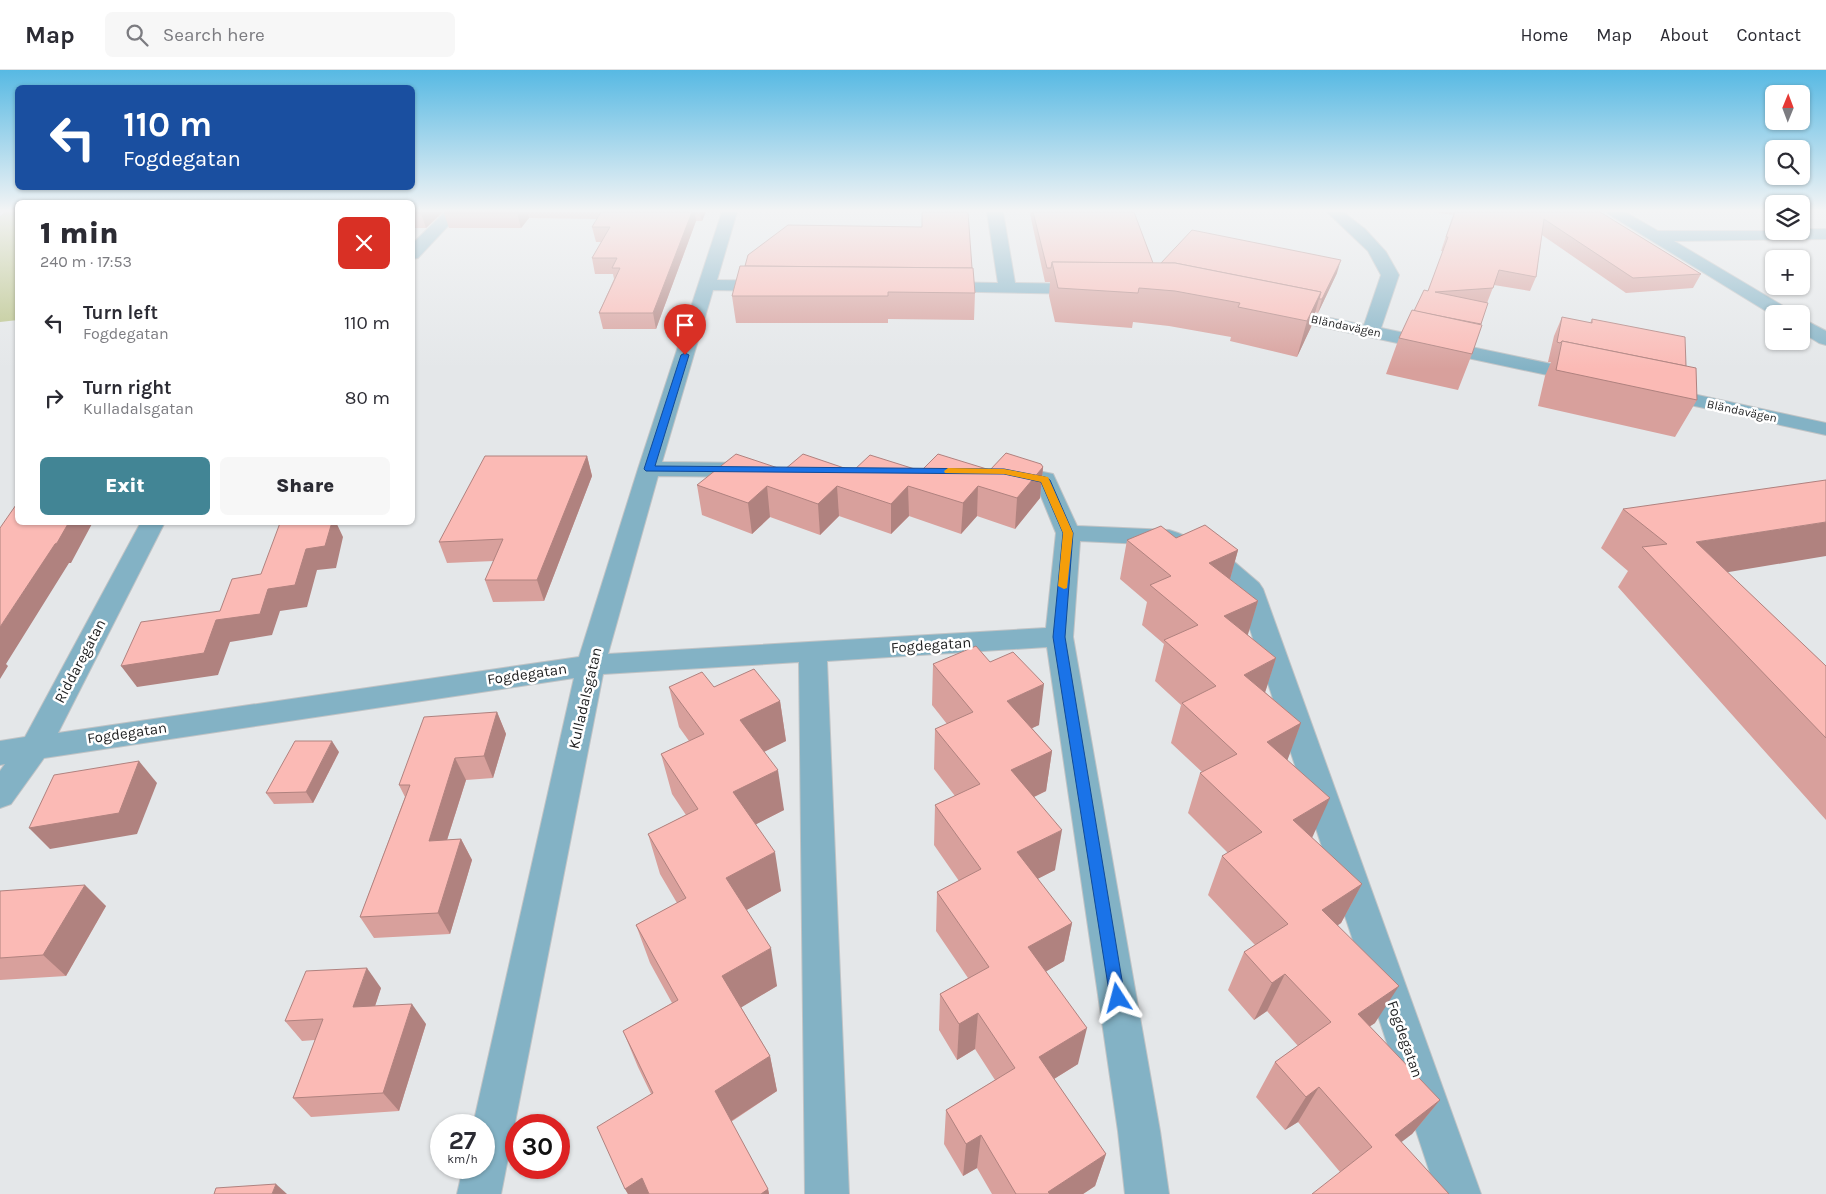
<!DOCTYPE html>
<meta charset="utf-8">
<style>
:root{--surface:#fff;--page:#f7f7f7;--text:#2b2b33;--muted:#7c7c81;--line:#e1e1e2;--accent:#428595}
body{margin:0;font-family:Karla,sans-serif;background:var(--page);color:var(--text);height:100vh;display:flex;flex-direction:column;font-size:19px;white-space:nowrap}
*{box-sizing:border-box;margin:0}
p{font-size:16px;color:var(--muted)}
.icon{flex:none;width:28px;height:28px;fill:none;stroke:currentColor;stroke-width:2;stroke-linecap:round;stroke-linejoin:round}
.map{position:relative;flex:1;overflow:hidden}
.panel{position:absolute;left:15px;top:130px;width:400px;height:325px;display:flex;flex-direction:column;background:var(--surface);border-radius:8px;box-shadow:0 1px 4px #0004}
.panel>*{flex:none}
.banner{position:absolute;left:15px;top:15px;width:400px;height:105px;border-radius:8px;box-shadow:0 1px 4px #0004;background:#1a4fa0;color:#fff;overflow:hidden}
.needle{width:32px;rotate:1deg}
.buttons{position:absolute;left:1765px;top:15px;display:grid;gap:10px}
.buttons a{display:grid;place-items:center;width:45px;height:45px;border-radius:8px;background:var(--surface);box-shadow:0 1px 4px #0004;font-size:25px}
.speed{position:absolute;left:430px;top:1044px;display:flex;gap:10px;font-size:25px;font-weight:700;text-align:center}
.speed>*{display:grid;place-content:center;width:65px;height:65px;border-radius:50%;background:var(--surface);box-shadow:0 1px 4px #0004;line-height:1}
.speed small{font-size:12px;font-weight:400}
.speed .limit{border:8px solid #d22;background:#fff;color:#111}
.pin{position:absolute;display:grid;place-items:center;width:42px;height:42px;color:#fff;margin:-51px -21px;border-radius:50% 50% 50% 0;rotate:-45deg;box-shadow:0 0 5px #0007}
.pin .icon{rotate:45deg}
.me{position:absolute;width:55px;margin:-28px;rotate:351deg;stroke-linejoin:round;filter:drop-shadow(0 0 4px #0008)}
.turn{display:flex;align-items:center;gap:18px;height:105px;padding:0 25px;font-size:22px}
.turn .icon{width:65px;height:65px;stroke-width:2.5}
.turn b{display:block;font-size:35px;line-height:42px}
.round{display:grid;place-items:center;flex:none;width:52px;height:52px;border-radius:8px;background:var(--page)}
.summary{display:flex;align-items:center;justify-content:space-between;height:85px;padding:0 25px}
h1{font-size:30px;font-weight:800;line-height:38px}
.action{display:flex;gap:10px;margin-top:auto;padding:10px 25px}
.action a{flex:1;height:58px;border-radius:8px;background:var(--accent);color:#fff;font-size:20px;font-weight:800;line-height:58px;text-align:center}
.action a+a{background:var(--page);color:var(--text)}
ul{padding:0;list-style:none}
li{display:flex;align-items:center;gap:15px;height:75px;padding:0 25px}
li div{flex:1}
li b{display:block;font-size:19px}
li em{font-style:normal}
header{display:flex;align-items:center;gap:30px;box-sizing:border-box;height:70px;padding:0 25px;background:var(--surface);border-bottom:1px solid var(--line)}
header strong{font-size:24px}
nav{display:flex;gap:28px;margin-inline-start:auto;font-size:18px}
.search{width:350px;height:45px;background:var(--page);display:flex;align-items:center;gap:12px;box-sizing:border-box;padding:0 18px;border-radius:8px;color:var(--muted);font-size:19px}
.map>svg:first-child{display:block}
.green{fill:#b9c387}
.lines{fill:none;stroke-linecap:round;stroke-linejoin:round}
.street-casing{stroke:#c0c3c5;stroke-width:2}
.street{fill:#83b2c5;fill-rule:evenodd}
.wall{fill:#d8a09c}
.shaded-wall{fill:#b0827f}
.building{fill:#fbbab5;stroke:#b0827f}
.route{fill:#1a73e8;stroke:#114b97}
.slow{fill:#f59e0b}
.labels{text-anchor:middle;stroke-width:5;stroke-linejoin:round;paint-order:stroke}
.far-street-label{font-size:12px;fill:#1e1f20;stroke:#fff}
.street-label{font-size:15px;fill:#1e1f20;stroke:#fff}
</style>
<header>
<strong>Map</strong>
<div class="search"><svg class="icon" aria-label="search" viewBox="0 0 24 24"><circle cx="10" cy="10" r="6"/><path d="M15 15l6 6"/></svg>Search here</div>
<nav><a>Home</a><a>Map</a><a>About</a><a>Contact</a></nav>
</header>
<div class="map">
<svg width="1826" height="1124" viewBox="0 0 1826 1124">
<rect width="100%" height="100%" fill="#e4e7e9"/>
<polygon class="green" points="5,142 17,142 18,250 0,252 0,146"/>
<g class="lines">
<g class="street-casing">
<g id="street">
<polygon points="445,142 461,142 418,188 412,189 412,174"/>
<polygon points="722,142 737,142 717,210 771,211 777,212 780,216 777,220 771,221 713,220 662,392 754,393 762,395 765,400 762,405 754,407 658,406 608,584 1046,558 1056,463 1036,414 996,406 993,401 996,396 1004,394 1053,404 1077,456 1169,460 1178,463 1224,483 1259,513 1263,519 1481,1124 1437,1124 1238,523 1206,495 1165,475 1080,471 1073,567 1160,1061 1169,1124 1125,1124 1118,1061 1047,577 827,591 849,1124 805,1124 799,592 603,604 501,1124 457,1124 463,1098 484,1098 484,1055 473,1055 574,608 44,688 11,734 0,738 0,701 5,694 0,695 0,671 25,667 141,452 165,452 58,663 579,587 638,399"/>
<polygon points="987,142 1003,142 1015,213 1086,214 1092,215 1095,219 1092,223 1086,224 931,221 928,217 931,213 937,212 998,213"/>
<polygon points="1327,142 1343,142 1365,159 1386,182 1399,205 1381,258 1585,301 1592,303 1595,307 1592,311 1585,313 1271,246 1268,242 1271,238 1277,237 1364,255 1381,205 1368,181"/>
<polygon points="1607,142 1625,142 1658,161 1801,161 1801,159 1826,159 1826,169 1674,171 1790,240 1793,244 1774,244 1774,246 1610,145"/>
<polygon points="1801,248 1826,261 1826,275 1819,273 1801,262"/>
<polygon points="1661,317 1826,353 1826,365 1654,327 1651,323 1654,319"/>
</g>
</g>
<use href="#street" class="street"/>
</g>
<g class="wall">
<polygon points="412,142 443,142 426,158 412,158"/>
<polygon points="445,142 706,142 702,151 696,151 656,259 603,259 599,243 614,209 613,204 595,204 592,188 601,172 596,172 592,157 597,149 529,148 521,158 449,158 444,143"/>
<polygon points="1030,142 1134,142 1153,193 1337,203 1318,243 1315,242 1311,257 1297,287 1230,271 1231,267 1169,256 1133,252 1132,258 1055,252 1049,226 1050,212 1045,212 1030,144"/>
<polygon points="1432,142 1600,142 1701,204 1693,218 1626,223 1542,165 1536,207 1530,221 1494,215 1487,233 1472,284 1458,320 1386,304 1399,268 1414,241 1428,221 1443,181 1441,181 1453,145"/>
<polygon points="745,196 972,198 975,223 974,250 888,249 888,253 736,253 732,226"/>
<polygon points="1562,247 1590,253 1592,249 1686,296 1697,330 1675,367 1538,336 1545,306 1551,292 1548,292 1554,266"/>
<polygon points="587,386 592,406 544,531 493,532 485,510 494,491 447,493 439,472"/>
<polygon points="1043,397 1040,428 1015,459 977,446 961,464 909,446 891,464 839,446 820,465 770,447 752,464 702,445 697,415 784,400 921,401 990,400"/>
<polygon points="1623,439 1727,502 1826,596 1826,750 1618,517 1628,501 1601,478"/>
<polygon points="1176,468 1238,480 1230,509 1258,531 1247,565 1276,588 1265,622 1301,653 1287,690 1312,768 1362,814 1341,853 1338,855 1375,953 1369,956 1440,1030 1412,1064 1340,1102 1298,1052 1285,1060 1256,1027 1275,992 1298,976 1267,941 1254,950 1228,920 1244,882 1255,875 1208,825 1222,786 1228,783 1188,743 1200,703 1202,702 1171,673 1181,635 1155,611 1164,574 1142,555 1147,532 1120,509 1127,470"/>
<polygon points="933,594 1039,655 1032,658 1052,681 1046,721 1034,727 1055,800 1037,809 1072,853 1064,891 1046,901 1078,994 1054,1009 1106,1084 1095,1116 1083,1124 992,1124 977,1098 963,1106 944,1074 946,1040 995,1010 975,979 957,990 939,960 940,924 968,908 936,861 937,822 959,811 934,775 935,735 955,726 934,699 935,659 947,654 932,635"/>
<polygon points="669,617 714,617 780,631 786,671 764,682 784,740 756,754 781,821 746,840 777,916 741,937 770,986 777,1021 731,1052 768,1119 769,1124 628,1124 625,1119 651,1024 638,997 623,961 672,933 650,893 636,855 677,833 660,804 648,764 686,745 672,724 661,684 689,671 679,657"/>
<polygon points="497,642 506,664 493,708 466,710 447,770 461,769 472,790 450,864 374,868 360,847 405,727 399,715"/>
<polygon points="339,682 313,733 274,734 266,723"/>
<polygon points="0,821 106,836 66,906 0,910"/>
<polygon points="381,918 375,936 426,954 399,1041 311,1047 293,1028 315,970 302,971 285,951"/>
</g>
<g class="shaded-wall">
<polygon points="422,142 443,142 426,158 421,143"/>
<polygon points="518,142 528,142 529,148 521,158 517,143"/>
<polygon points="692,142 695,142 696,151 656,259 653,243"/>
<polygon points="700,142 706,142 702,151"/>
<polygon points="1341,190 1337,203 1318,243 1322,229"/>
<polygon points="1321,222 1311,257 1297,287 1307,251"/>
<polygon points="587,386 592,406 544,531 537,510"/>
<polygon points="1043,397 1040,428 1015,459 1017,428"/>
<polygon points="767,416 770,447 752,464 748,433"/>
<polygon points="837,416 839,446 820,465 818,434"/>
<polygon points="908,416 909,446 891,464 891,434"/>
<polygon points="978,416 977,446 961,464 963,433"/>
<polygon points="69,452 93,452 71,493 69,493 6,594 8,596 0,609 0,557"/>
<polygon points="332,452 336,452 343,467 336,498 317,500 307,537 280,541 272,565 230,572 218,605 137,617 121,596 216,550 268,519"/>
<polygon points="1826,452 1826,486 1675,511 1696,472"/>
<polygon points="1238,480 1227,520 1209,493"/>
<polygon points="1258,531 1246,571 1224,546"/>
<polygon points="1276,588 1263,629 1244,605"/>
<polygon points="1044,614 1039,655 1004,671 1007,631"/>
<polygon points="780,631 786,671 747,690 740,650"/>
<polygon points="497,642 506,664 493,708 484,686"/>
<polygon points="1301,653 1286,694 1267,672"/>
<polygon points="332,671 339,682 313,733 306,722"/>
<polygon points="1052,681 1046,721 1007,740 1011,700"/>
<polygon points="455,688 466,710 440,792 429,771"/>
<polygon points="139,691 157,713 137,764 50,779 29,758"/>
<polygon points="778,700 784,740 741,762 733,722"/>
<polygon points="1330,728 1312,768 1293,750"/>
<polygon points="1062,760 1055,800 1012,822 1017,782"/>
<polygon points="461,769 472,790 450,864 438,843"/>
<polygon points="775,782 781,821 734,847 726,808"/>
<polygon points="1362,814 1341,853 1303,878 1322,840"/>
<polygon points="85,815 106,836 66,906 43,885"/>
<polygon points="1072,853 1064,891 1023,915 1028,877"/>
<polygon points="771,878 777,916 732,943 722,906"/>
<polygon points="367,898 381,918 368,957 353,937"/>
<polygon points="1285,904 1267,941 1254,950 1272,913"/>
<polygon points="1399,916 1375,953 1335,980 1358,944"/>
<polygon points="412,934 426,954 399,1041 383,1023"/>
<polygon points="978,943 975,979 957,990 959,954"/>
<polygon points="1087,958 1078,994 1033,1022 1039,987"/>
<polygon points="770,986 777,1021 725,1055 715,1021"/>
<polygon points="1319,1017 1298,1052 1285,1060 1306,1027"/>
<polygon points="1440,1030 1412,1064 1369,1097 1395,1065"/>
<polygon points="981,1065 977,1098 963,1106 966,1074"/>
<polygon points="1106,1084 1095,1116 1083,1124 1048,1124 1048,1122"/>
<polygon points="642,1108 649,1124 628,1124 625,1119"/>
<polygon points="276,1114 287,1124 272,1124"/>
<polygon points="768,1119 769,1124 761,1124"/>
</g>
<g class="building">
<polygon points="412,142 422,142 421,143 412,143"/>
<polygon points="445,142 518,142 517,143 444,143"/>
<polygon points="601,142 692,142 653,243 599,243 620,198 612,198 617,188 592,188 610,157 592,157"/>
<polygon points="922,142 968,142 972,198 745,196 748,185 788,155 922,157"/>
<polygon points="1033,142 1134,142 1153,193 1052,192 1051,198 1047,198"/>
<polygon points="1455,142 1600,142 1701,204 1633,208 1544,149 1536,207 1499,200 1493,218 1435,222 1488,233 1481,254 1414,241 1424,220 1428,221 1448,167 1446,167"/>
<polygon points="1192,160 1341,190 1322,229 1319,229 1321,222 1175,193 1161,193"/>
<polygon points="1052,192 1175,193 1321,222 1307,251 1238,237 1240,233 1175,221 1139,218 1138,223 1058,218"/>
<polygon points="740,196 973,198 975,223 888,222 888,226 732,226"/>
<polygon points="1412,240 1482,255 1472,284 1399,268"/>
<polygon points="1562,247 1592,253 1592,249 1685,267 1686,296 1562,271 1560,273 1557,272"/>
<polygon points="1562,271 1696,298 1697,330 1556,300"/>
<polygon points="1006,383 1041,394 1043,397 1017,428 978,416 963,433 908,416 891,434 837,416 818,434 767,416 748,433 697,415 736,384 784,400 803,384 853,401 870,385 921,401 938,384 990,400"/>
<polygon points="485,386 587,386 537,510 485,510 503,469 439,472"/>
<polygon points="1826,410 1826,452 1696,472 1826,596 1826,668 1642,477 1667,474 1623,439"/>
<polygon points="18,432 18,452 69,452 57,473 55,474 0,557 0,458"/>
<polygon points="283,452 332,452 325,476 306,479 295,515 268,519 260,544 216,550 204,583 121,596 141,552 220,541 232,509 261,504 280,453"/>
<polygon points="1205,455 1238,480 1209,493 1258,531 1224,546 1276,588 1244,605 1301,653 1267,672 1330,728 1293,750 1362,814 1322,840 1399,916 1358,944 1440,1030 1395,1065 1449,1124 1312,1124 1372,1077 1319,1017 1306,1027 1275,992 1331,952 1285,904 1272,913 1244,882 1288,854 1222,786 1262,762 1200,703 1237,684 1182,633 1216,616 1164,570 1198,555 1150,515 1171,506 1127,470 1161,456 1176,468"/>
<polygon points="976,576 990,592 1013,582 1044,614 1007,631 1052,681 1011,700 1062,760 1017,782 1072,853 1028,877 1087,958 1039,987 1106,1084 1048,1122 1050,1124 1016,1124 981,1065 966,1074 946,1040 1015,998 978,943 959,954 940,924 989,897 937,822 981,799 935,735 980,714 935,659 973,642 933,594"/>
<polygon points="754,599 780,631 740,650 778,700 733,722 775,782 726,808 771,878 722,906 770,986 715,1021 768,1119 761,1124 649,1124 642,1108 625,1119 597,1057 653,1023 623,961 678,930 636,855 686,828 648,764 698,739 661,684 704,664 669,617 702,602 714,617"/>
<polygon points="497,642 484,686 455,688 429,771 461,769 438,843 360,847 410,715 399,715 424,647"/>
<polygon points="295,671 332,671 306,722 266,723"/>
<polygon points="139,691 119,743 29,758 54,705"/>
<polygon points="85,815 43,885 0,888 0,821"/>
<polygon points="367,898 353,937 412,934 383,1023 293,1028 323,949 285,951 306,901"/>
<polygon points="276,1114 272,1124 214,1124 216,1118"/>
</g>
<linearGradient id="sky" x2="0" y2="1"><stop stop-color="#57b9e3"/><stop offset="0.47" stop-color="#f3f4f5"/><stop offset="1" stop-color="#f3f4f5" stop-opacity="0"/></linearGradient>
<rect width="1826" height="299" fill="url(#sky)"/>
<polygon class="route" points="685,283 689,285 655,396 1004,399 1045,407 1050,410 1073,463 1065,567 1125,928 1123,933 1118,935 1112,933 1110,928 1053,567 1063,463 1041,412 1004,404 646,401 644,399 681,285"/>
<polygon class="slow" points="948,398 1004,399 1048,407 1073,463 1067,518 1064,519 1058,516 1063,463 1041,412 1004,404 945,403 944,401"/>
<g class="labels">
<g class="far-street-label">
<text transform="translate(1346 256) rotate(12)" y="4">Bländavägen</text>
<text transform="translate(1742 341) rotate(12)" y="4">Bländavägen</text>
</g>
<g class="street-label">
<text transform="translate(931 575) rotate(-4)" y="5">Fogdegatan</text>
<text transform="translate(80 591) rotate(-62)" y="5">Riddaregatan</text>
<text transform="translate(527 604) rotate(-8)" y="5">Fogdegatan</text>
<text transform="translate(585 628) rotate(-77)" y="5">Kulladalsgatan</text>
<text transform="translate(127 663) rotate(-8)" y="5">Fogdegatan</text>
<text transform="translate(1405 969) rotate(71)" y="5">Fogdegatan</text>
</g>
</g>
</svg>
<div class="buttons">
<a><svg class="needle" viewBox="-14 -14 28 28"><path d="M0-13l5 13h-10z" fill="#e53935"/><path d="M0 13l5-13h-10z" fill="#7c7c81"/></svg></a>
<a><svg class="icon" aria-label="search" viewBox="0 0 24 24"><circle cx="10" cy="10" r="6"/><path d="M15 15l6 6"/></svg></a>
<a><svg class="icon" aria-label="layers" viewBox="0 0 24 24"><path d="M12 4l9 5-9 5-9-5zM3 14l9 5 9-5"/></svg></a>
<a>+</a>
<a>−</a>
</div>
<div class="speed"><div>27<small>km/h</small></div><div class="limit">30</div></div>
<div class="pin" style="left:685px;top:285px;background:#d93025"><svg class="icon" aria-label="arrive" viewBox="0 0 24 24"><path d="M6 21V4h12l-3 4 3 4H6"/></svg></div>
<svg class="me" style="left:1118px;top:928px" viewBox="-20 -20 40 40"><path d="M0-17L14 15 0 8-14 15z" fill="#1a73e8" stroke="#fff" stroke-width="4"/></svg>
<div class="banner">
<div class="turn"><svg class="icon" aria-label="left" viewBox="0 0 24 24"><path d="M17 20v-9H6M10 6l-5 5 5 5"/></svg><div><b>110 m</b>Fogdegatan</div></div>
</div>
<section class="panel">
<div class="summary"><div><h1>1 min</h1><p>240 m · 17:53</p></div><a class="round" style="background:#d93025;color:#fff"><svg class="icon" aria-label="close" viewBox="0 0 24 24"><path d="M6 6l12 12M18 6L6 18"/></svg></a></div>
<ul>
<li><svg class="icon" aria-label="left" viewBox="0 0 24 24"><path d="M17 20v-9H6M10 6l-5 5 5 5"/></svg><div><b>Turn left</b><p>Fogdegatan</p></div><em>110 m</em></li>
<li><svg class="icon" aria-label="right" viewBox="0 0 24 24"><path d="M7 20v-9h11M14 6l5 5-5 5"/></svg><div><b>Turn right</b><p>Kulladalsgatan</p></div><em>80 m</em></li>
</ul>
<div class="action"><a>Exit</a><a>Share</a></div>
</section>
</div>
